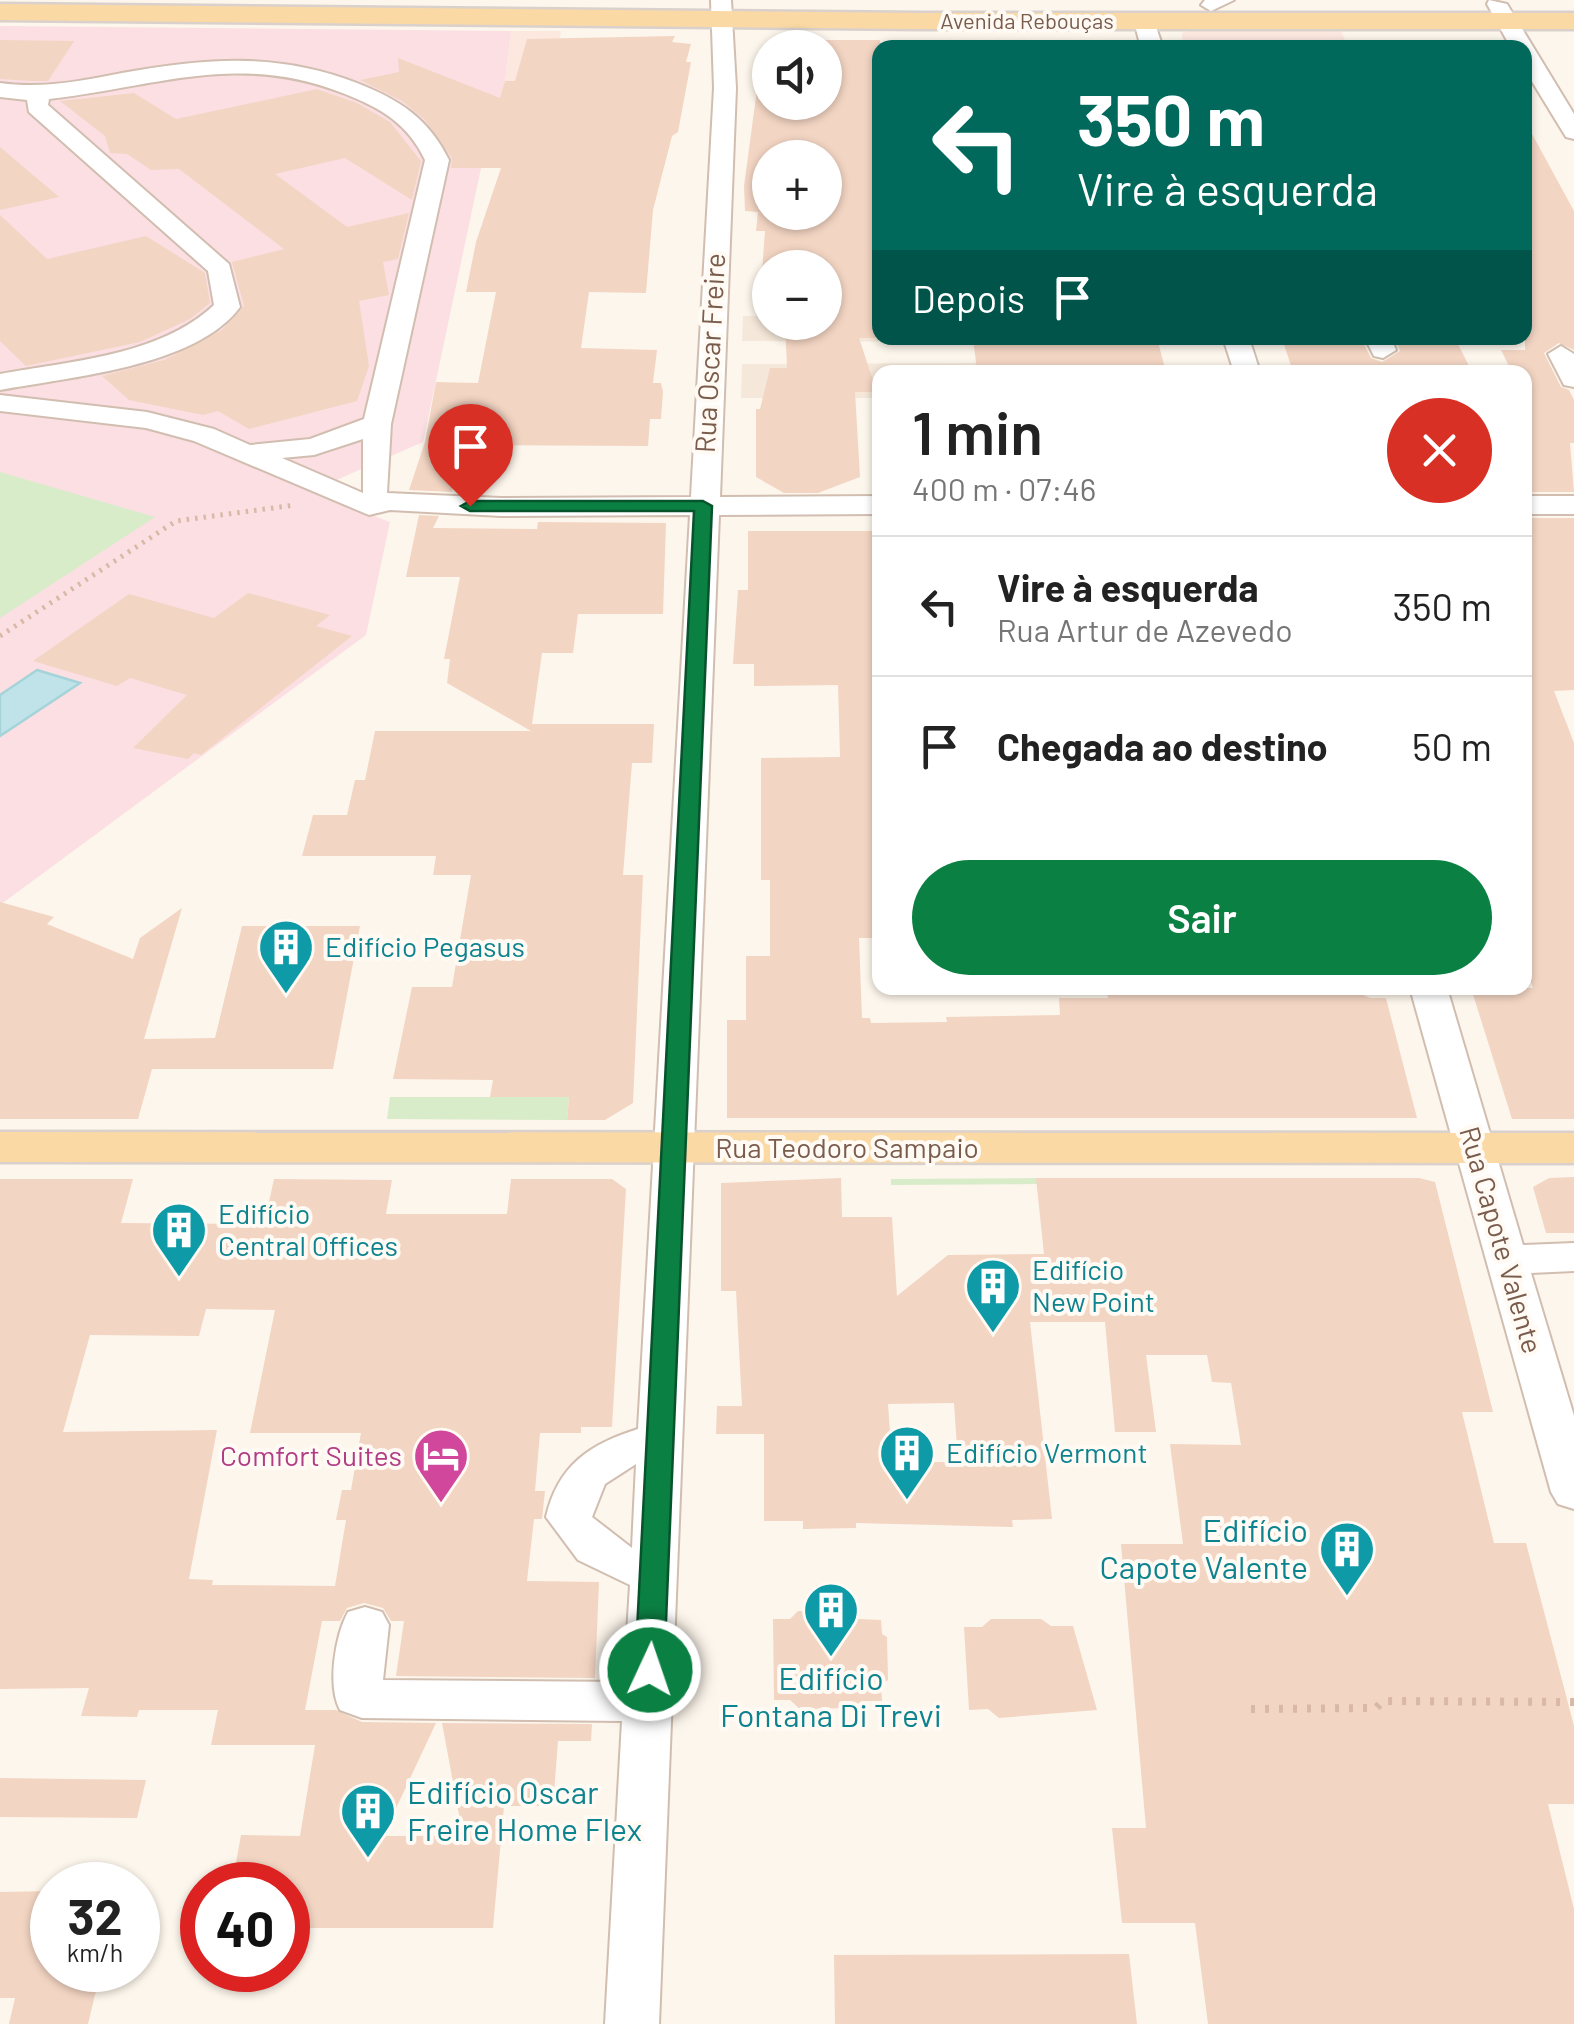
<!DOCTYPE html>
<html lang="pt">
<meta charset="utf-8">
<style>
:root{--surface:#fff;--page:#f6f6f6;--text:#222;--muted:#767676;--line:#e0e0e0;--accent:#0b8043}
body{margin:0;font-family:Barlow,sans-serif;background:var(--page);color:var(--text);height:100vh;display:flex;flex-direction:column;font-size:38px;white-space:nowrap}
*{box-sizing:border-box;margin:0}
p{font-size:32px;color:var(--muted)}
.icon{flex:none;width:55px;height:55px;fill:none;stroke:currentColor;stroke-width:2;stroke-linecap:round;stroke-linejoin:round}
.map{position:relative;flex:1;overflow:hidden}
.drawer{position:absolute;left:872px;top:365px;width:660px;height:630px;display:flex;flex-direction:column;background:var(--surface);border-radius:20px;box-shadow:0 2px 8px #0004}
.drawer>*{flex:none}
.guide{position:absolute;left:872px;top:40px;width:660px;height:305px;border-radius:20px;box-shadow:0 2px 8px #0004;background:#00695c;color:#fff;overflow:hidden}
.buttons{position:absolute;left:752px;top:30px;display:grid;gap:20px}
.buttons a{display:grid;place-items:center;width:90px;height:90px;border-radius:50%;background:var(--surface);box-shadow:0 2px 8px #0004;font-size:50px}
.speed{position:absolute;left:30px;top:1862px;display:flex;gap:20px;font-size:50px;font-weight:700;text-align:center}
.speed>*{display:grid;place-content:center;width:130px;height:130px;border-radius:50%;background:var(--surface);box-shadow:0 2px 8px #0004;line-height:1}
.speed small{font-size:25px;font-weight:400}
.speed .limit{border:15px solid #d22;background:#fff;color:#111}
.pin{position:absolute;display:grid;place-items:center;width:85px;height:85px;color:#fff;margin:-102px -42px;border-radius:50% 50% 50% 0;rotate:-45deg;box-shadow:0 0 10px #0007}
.pin .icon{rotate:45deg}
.me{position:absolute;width:110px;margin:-55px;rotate:3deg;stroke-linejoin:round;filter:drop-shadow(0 0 8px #0008)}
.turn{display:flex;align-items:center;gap:35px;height:210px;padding:0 40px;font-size:45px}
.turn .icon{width:130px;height:130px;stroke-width:2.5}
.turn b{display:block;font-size:70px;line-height:85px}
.then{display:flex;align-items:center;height:95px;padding:0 40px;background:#0003;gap:20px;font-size:38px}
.round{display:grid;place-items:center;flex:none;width:105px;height:105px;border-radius:52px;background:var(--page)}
.head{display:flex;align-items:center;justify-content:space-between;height:170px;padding:0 40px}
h1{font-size:60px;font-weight:600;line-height:75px}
.button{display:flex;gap:20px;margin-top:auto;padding:20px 40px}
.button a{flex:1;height:115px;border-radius:60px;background:var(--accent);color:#fff;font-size:40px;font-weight:600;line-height:115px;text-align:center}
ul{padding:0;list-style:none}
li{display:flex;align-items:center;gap:30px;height:140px;padding:0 40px;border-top:2px solid var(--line)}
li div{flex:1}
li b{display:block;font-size:38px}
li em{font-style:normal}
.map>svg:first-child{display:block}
.residential{fill:#f5e8da}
.commercial{fill:#fde8e0}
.medical{fill:#fbdfe3}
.green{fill:#d8ecc9}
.water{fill:#bfe3e8;stroke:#a5d3da;stroke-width:2.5}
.building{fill:#f3d5c3;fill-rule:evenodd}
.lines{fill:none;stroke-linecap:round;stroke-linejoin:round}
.minor-casing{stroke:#d1beb0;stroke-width:4}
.major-casing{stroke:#dad1cd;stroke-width:5}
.path-far1{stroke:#d9b8a5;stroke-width:5;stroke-dasharray:2.5 6;stroke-linecap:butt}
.path{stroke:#d9b8a5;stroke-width:8;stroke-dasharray:4 10;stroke-linecap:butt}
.minor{fill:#fff;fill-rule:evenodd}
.major{fill:#fbd9a5;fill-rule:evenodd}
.route{fill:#0b8043;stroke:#07532c;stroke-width:2.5}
.labels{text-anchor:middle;stroke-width:8;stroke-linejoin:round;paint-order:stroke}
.far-street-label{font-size:22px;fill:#7a5c4d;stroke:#fffaf3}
.street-label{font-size:28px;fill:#7a5c4d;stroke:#fffaf3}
.culture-label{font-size:28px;fill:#0d838f;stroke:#fffaf3;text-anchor:start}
.hotel-label{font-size:28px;fill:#b23c85;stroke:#fffaf3;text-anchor:end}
.near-culture-label{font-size:32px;fill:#0d838f;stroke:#fffaf3;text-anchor:end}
</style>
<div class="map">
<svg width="1574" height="2024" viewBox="0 0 1574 2024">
<rect width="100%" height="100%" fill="#fdf6ec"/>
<g class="residential">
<polygon points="743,316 770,316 770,322 825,322 880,338 973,338 973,342 742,341"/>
<polygon points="976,363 977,372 880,372 880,398 741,398 742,364"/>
</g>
<g class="commercial">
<polygon points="511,31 561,31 552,82 505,81"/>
<polygon points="1189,31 1341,31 1348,47 1183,47 1182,33"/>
</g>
<polygon class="medical" points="0,26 511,31 505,81 481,168 423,442 316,489 321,496 390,522 366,635 0,905"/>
<g class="green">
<polygon points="0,472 155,517 0,618"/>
<polygon points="390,1097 569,1097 567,1120 387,1119"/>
<polygon points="1037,1178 1037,1184 891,1185 891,1179"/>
</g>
<polygon class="water" points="37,670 80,683 0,736 0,695"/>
<g class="building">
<polygon points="675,36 672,42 691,44 686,62 691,62 678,132 672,136 653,210 646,293 589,292 581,348 657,350 653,383 661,383 663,392 661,419 650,419 648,446 462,445 452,492 409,490 425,442 436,382 478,383 496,292 466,292 476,242 501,168 451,168 452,158 424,119 402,101 360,80 399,72 398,58 500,98 505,81 515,81 527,39"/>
<polygon points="0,40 74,41 48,81 31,81 0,79"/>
<path d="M817,40h63v298h-21l18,54h-22l5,85 -42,16h-34l-28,-16v-68h4l10,-41h17l-2,-46h40v-54h-55v31h-10l5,-68h-9l2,-19 -13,-1 -1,-25 16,-119 10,-1v36h55v-54h-8zM770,158h55v54h-55z"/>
<polygon points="317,89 357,103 390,122 421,161 412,200 345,158 275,174 347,227 409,213 398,259 383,262 389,295 359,301 369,366 357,401 249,429 218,411 203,415 129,400 102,376 164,360 222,330 244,306 232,262 284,249 179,169 151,170 127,154 110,153 105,136 60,101 134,93 176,119"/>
<polygon points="1525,121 1574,211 1574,350 1559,343 1544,353 1561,387 1569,390 1574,400 1574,443 1570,443 1574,492 1525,492 1525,372 1512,372 1501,350 1525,350"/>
<polygon points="0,147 59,197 0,210"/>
<polygon points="0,215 47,259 146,236 205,273 210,303 190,319 140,342 26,366 0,341"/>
<polygon points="973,338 1157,338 1166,372 977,371"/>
<polygon points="1282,338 1361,338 1371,358 1382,362 1400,351 1395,338 1455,338 1470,368 1293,372"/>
<polygon points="419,515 439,516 433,528 537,529 538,522 666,523 663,614 578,614 573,653 542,653 532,724 654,724 652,763 632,763 623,875 643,875 633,1103 605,1120 567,1120 569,1097 490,1097 493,1080 393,1079 412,987 452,987 471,875 433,875 436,856 302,856 313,815 347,815 355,780 365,780 375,731 531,731 447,683 450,659 444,659 460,577 406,577"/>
<polygon points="1525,518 1574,518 1574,690 1554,691 1574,743 1574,1119 1512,1119 1471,988 1533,988 1525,965"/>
<polygon points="748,531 880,531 880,938 859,938 862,1018 870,1018 871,1023 947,1022 946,1017 1060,1015 1059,998 1108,998 1106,988 1347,988 1370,998 1386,998 1417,1118 727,1118 727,1020 746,1020 746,956 770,956 770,880 761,880 761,758 840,757 838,685 754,686 754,664 733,664 738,590 748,590"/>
<polygon points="248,593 330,615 316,626 352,636 201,755 194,753 188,759 133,748 187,695 130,678 117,686 33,661 129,594 214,618"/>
<polygon points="0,902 54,917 47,924 133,959 140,938 182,908 144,1039 215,1038 242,926 360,926 333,1069 152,1069 138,1119 0,1119"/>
<polygon points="1574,1177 1574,1233 1546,1233 1533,1187 1549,1178"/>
<path d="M841,1178l1,39h50l5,79 51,-41 96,-1 -8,-76h383l16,4 58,230h-31l32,131h32l48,183v78h-26l26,105v115h-366l-13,-101h-73l-10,-95h34l-25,-284h62l-13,-100 71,1 -10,-62 -19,-1 -5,-27h-61l10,77h-41l-10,-110h-75l22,197 -40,1 1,7 -157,-4v5l-53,1v-8h-39v-87h-48l1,-28h25l-6,-115h-15v-108zM954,1403l4,59h-66l-4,-58z"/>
<path d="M0,1179h133l-12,44 143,1 10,-45 118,1 -6,34h121l4,-35h101l14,10 -14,238h-31v6h-41l-5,58h10l-3,28h-8l-7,62 72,1 -4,96 -199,-2 8,-55h-13l-8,-13 -19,-5 -17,5 -7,13h-18l-17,89h31l26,12 74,1 -53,113h80l-21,-113 150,1 -1,17h-33l-5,65h-49l-11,122h-205v-43h-56l9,-50 59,1 15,-91h-104l7,-35h-79l-2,7 -56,-1 8,-28 -89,1zM206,1309l69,1 -25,123h111l-10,57h-9l-6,30h10l-11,66 -123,-1 1,-5 -24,-1 28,-149 -154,2 27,-97 109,1z"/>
<polygon points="798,1611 849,1611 859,1619 881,1620 882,1634 887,1637 888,1680 881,1685 882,1701 862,1701 852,1708 800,1709 790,1700 774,1700 773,1619 790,1619"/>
<polygon points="991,1619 1041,1619 1051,1626 1073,1626 1097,1710 999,1718 988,1709 969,1710 964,1627 982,1627"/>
<polygon points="0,1778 146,1780 137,1818 0,1817"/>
<polygon points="52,1891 52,1970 101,1970 88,2024 9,2024 15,1998 0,1998 0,1892"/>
<polygon points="1129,1954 1137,2024 835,2024 834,1955"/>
</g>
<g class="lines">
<g class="minor-casing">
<g id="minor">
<path d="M711,0h20l5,88 -16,409 160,-1v18l-161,1 -60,1509h-54l17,-303 -260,-3 -22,-8c-13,-24 -5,-74 8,-98l17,-5 17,5 7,13 -6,55 241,2 6,-97 -52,-25 -32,-43c12,-52 44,-73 92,-88l52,-914 -189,1 -111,-6 -21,5 -175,-74 -48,-13 -146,-17v-16l147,17 67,17 36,16 60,-6 54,-20 61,-259c-17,-36 -44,-52 -80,-66 -107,-43 -189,-7 -296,5l-1,6 181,159 11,43c-44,60 -171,70 -240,83v-16c70,-13 160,-18 214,-69l-6,-34 -179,-159 -2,-12 -27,-3v-14c42,6 81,-2 122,-10 84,-15 155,-21 235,10 43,17 71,35 92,77l-58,264 -4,69 114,5 190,-1 23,-409zM363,439v54l-81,-35 32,-3zM636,1464l-4,84 -40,-31 13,-33z"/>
<polygon points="1234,0 1211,11 1201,5 1205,0"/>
<polygon points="1489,0 1507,4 1574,114 1574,139 1566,137 1525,70 1525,48 1511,48 1487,4"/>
<polygon points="1144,15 1154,21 1163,48 1141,48 1134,21"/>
<polygon points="1223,338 1249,338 1260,372 1234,372"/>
<polygon points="1365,338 1391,338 1396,350 1383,358 1374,356"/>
<polygon points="1561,346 1574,354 1574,387 1564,385 1548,354"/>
<rect x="1525" y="496" width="49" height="18"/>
<polygon points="1410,988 1447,988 1523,1245 1574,1243 1574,1271 1531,1273 1574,1416 1574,1509 1558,1504 1551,1492"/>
</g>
</g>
<g class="major-casing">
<g id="major">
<polygon points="0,4 922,13 1574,13 1574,29 922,29 0,20"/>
<polygon points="0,1132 1574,1133 1574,1163 0,1162"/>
</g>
</g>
<polyline class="path-far1" points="0,636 176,521 295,505"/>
<polyline class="path" points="1251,1709 1376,1708 1383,1701 1574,1702"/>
<use href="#minor" class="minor"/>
<use href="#major" class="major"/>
</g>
<polygon class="route" points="703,501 712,506 664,1670 660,1679 639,1679 635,1670 694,511 470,511 461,506 470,501"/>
<defs>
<g id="building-pin" transform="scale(2.875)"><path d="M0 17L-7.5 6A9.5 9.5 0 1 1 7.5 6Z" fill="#0f9aa8" stroke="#fffaf3"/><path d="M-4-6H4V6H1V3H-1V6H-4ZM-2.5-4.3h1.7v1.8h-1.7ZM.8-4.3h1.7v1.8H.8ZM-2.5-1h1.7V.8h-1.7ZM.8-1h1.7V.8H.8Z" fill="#fff"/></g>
<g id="hotel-pin" transform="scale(2.875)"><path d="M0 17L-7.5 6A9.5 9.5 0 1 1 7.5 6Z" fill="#d1479c" stroke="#fffaf3"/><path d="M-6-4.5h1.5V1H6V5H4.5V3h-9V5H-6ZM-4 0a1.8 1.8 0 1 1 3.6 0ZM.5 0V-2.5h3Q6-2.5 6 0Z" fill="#fff"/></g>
</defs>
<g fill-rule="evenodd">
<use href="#building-pin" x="286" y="947"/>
<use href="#building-pin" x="179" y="1230"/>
<use href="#building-pin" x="993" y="1286"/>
<use href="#building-pin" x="907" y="1453"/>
<use href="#hotel-pin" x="441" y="1456"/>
<use href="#building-pin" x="1347" y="1549"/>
<use href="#building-pin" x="831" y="1610"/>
<use href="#building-pin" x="368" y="1811"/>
</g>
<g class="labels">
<g class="far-street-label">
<text x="1027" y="29">Avenida Rebouças</text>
</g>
<g class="street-label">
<text transform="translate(710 353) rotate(-87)" y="10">Rua Oscar Freire</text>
<text x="847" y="1158">Rua Teodoro Sampaio</text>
<text transform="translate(1501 1240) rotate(74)" y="10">Rua Capote Valente</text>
</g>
<g class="culture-label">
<text x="325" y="957">Edifício Pegasus</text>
<text x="218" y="1224">Edifício<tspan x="218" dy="32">Central Offices</tspan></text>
<text x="1032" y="1280">Edifício<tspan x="1032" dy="32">New Point</tspan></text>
<text x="946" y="1463">Edifício Vermont</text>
</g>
<g class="hotel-label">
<text x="402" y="1466">Comfort Suites</text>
</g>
<g class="near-culture-label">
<text x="1308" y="1542">Edifício<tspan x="1308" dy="37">Capote Valente</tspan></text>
<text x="831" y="1690" text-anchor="middle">Edifício<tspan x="831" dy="37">Fontana Di Trevi</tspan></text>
<text x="407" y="1804" text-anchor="start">Edifício Oscar<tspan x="407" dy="37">Freire Home Flex</tspan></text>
</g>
</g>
</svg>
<div class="buttons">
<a><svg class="icon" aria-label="sound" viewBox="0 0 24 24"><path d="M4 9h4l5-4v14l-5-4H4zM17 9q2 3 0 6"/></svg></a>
<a>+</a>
<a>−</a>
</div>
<div class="speed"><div>32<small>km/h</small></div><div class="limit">40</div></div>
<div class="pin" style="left:470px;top:506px;background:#d93025"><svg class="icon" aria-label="arrive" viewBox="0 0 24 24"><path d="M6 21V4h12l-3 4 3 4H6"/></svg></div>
<svg class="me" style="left:650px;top:1670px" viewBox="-20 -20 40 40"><circle r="17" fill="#0b8043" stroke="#fff" stroke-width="3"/><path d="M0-11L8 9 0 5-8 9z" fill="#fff"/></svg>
<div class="guide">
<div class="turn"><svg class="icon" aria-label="left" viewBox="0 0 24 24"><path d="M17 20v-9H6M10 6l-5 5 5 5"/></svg><div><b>350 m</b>Vire à esquerda</div></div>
<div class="then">Depois<svg class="icon" aria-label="arrive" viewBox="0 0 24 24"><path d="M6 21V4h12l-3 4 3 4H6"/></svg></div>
</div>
<section class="drawer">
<div class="head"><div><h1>1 min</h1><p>400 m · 07:46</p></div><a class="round" style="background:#d93025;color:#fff"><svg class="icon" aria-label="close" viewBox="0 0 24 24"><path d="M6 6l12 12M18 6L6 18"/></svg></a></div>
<ul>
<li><svg class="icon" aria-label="left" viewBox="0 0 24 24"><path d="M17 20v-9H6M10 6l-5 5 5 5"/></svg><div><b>Vire à esquerda</b><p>Rua Artur de Azevedo</p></div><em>350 m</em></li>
<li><svg class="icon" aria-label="arrive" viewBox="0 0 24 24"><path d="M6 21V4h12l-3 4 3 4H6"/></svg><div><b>Chegada ao destino</b></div><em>50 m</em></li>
</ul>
<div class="button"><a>Sair</a></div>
</section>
</div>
